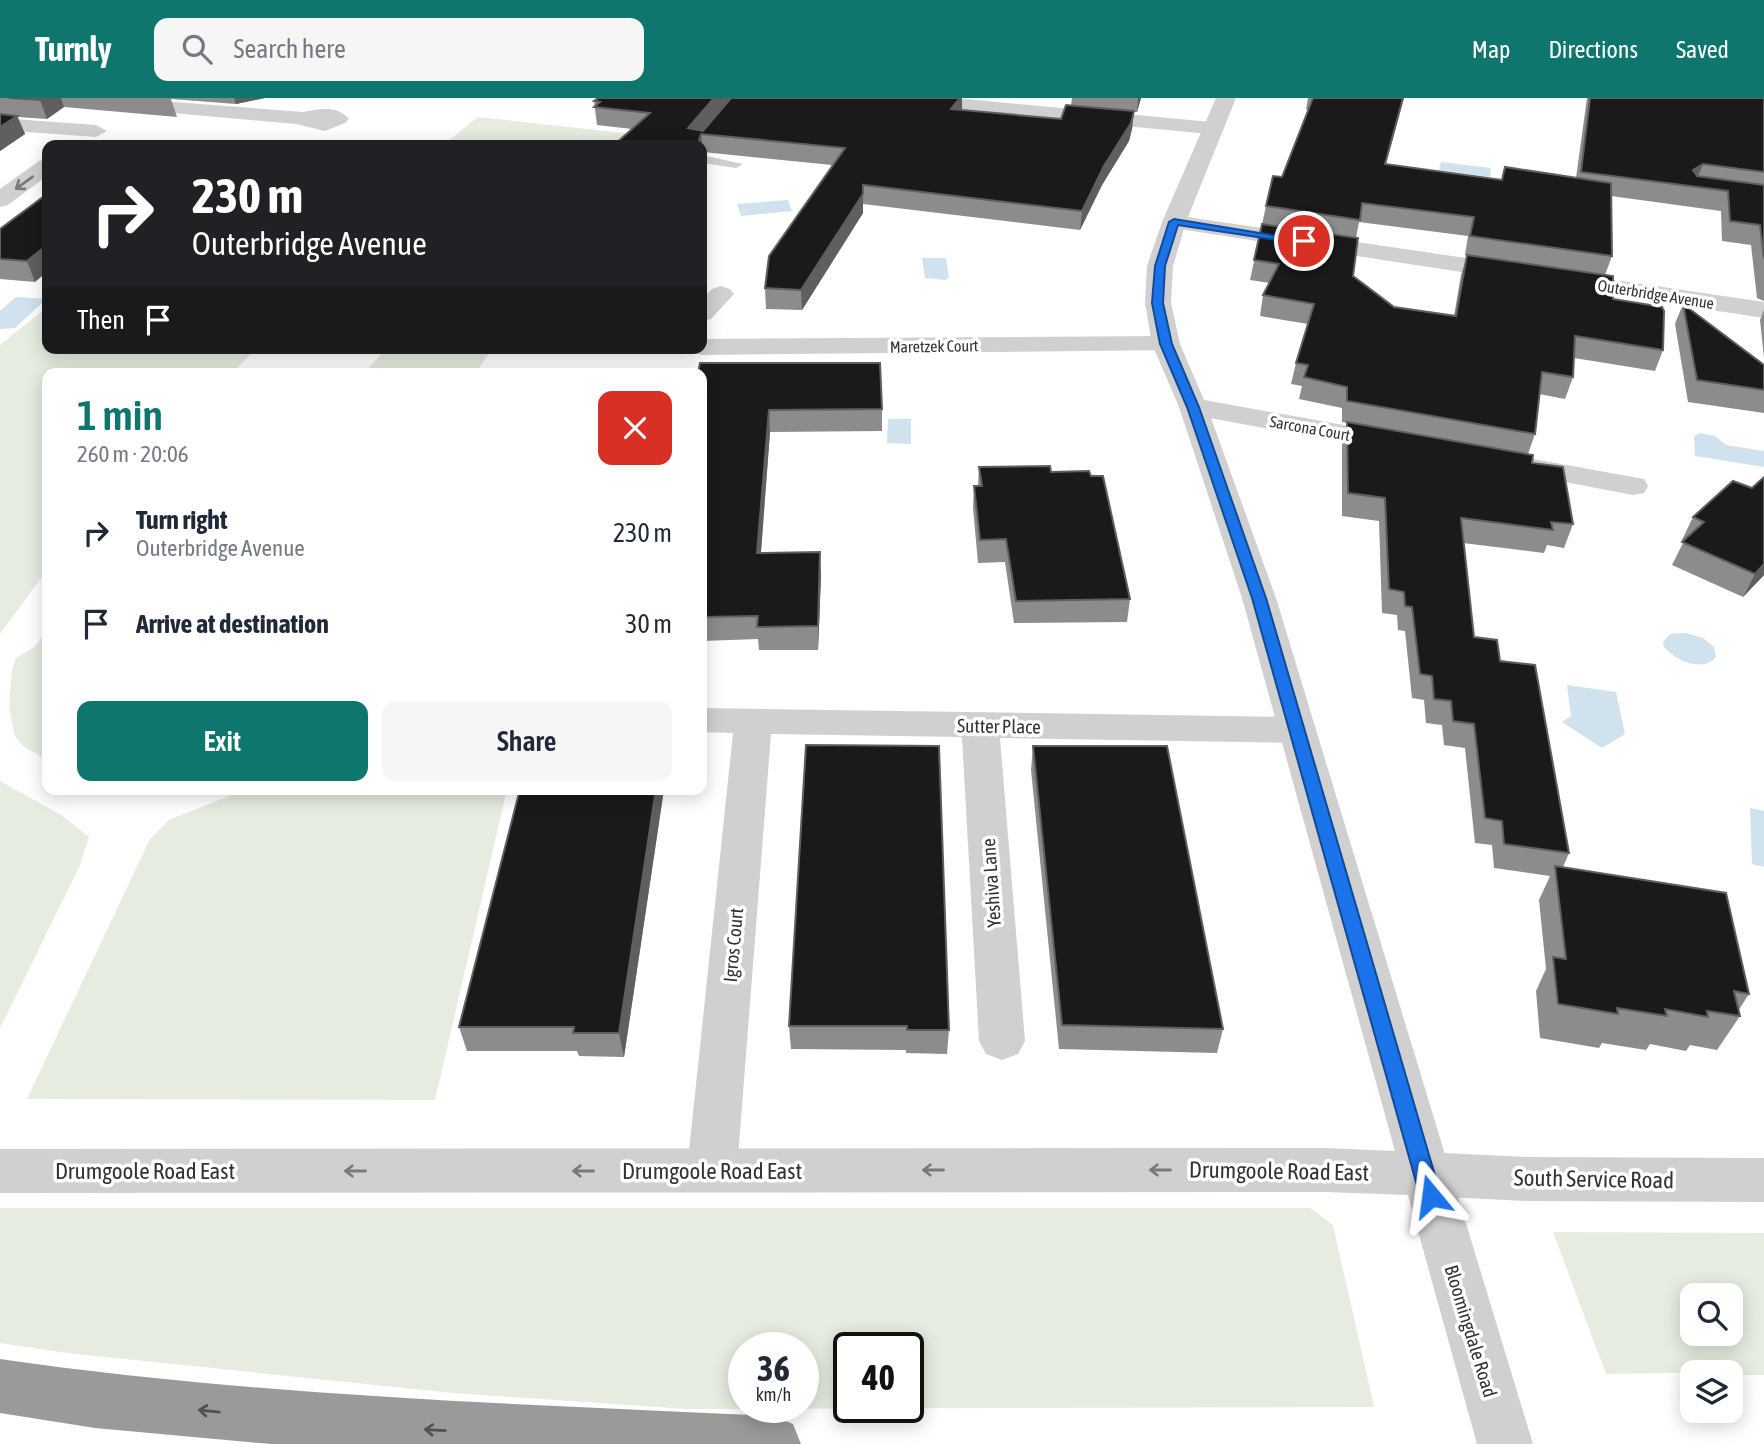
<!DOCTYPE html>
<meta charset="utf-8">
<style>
:root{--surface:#fff;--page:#f6f6f7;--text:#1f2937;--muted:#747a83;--accent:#0f766e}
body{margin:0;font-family:"Asap Condensed",sans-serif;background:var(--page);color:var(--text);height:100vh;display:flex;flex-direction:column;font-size:26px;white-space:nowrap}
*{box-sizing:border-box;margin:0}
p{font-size:23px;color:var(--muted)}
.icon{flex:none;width:38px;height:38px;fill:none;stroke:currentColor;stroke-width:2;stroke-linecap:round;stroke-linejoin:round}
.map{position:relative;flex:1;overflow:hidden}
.panel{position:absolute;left:42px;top:270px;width:665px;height:427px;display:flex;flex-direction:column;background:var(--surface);border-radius:14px;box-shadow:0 4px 18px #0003}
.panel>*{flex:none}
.hud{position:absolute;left:42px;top:42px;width:665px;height:214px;border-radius:14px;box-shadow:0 4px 18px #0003;background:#202124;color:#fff;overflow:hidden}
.buttons{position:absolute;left:1680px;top:1185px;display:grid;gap:14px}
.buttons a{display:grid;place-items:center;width:63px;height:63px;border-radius:14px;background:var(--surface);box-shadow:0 4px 18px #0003;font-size:35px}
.speed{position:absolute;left:728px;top:1234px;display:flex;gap:14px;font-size:35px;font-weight:700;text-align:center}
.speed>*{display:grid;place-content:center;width:91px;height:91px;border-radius:50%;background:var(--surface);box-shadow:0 4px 18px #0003;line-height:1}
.speed small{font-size:18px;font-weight:400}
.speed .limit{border:4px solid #111;border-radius:10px;background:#fff;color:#111}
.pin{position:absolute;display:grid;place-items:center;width:60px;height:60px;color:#fff;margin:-30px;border:4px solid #fff;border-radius:50%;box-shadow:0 2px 7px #0007}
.me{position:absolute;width:77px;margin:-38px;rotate:344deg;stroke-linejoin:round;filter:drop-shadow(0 0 5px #0008)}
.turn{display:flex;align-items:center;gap:24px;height:147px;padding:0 35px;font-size:32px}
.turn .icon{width:91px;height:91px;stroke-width:2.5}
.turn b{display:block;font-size:49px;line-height:60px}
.then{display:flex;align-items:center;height:66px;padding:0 35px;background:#0003;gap:14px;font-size:26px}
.round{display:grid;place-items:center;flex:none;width:74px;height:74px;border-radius:14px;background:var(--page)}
.overview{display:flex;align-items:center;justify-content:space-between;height:119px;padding:0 35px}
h1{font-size:42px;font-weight:600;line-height:52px;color:var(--accent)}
.cta{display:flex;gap:14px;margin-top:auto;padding:14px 35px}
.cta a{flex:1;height:80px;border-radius:14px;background:var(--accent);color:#fff;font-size:28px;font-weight:600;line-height:80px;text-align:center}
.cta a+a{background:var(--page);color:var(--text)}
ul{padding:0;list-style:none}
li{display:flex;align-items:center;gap:21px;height:91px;padding:0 35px}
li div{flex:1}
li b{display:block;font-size:26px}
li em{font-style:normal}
header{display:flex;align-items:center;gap:42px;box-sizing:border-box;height:98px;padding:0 35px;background:var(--accent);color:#fff}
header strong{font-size:33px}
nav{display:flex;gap:38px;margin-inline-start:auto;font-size:24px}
.search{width:490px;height:63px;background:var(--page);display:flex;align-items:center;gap:18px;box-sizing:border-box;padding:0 24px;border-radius:14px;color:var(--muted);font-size:26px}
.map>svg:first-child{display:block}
.green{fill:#e6ecdf;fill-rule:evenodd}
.water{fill:#cfe2ee}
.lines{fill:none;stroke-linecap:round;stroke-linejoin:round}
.service{fill:#d0d0d0;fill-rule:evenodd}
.minor{fill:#d0d0d0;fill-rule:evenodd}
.tertiary{fill:#d0d0d0;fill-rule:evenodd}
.motorway{fill:#9a9a9a;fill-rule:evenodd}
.wall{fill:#8c8c8c;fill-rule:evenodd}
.shaded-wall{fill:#5f5f5f}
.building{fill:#1a1a1a;stroke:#5f5f5f;stroke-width:2}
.oneway{stroke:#7a7a7a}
.oneway2{stroke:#525252}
.route{fill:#1a73e8;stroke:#114b97;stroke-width:2}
.labels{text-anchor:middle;stroke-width:7;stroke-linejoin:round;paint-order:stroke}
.far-street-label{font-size:16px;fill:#333;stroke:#fff}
.street-label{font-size:19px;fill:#333;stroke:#fff}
.near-street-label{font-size:23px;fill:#333;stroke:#fff}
</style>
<header>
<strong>Turnly</strong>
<div class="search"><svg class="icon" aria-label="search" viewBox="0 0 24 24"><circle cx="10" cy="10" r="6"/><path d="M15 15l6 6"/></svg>Search here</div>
<nav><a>Map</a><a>Directions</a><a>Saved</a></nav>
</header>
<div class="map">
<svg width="1764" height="1346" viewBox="0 0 1764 1346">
<rect width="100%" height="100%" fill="#fff"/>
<g class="green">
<polygon points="478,19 631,36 619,47 443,47"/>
<polygon points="47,209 47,250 257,250 232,275 47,275 47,472 0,536 0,247"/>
<polygon points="379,250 492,250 476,275 364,275 385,252"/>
<polygon points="47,533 47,662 24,649 15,638 9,609 12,572 16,560 34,549"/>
<polygon points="0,683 61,717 89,739 80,767 0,930"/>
<polygon points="247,691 507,691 435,1002 27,1001 150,741 169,722"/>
<path d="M0,1110h1310l23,17 41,182 -687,2 -234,-16 -386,-40 -67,-10zM744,1250h59v59h-59zM849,1250h59v59h-59z"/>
<path d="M1553,1134l211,1v142h-33v-3l-125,2zM1692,1197h39v39h-39z"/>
</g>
<g class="water">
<polygon points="1441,64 1491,70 1490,79 1439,72"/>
<polygon points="788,102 792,113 741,118 737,106"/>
<polygon points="922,160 946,160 949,180 945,182 925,180"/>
<polygon points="16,199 46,201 15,230 0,231 0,213"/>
<polygon points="888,321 911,321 911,346 887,345"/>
<polygon points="1700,335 1715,338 1726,347 1764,353 1764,369 1695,358 1694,338"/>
<path d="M1686,535l17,5 11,9 2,10c-14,16 -41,3 -52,-10l-1,-5 7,-8z"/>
<polygon points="1567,587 1616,594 1625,636 1602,650 1562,624 1571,618"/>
<polygon points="1750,710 1764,713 1764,769 1752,766"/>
</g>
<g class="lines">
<polygon class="service" points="702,57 743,66 736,70 702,65"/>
<g class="minor">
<polygon points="878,0 955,0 1211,24 1222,30 1211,36 888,6"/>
<path d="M135,1l168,13c16,-3 34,-7 46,7l-4,4 -20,8 -29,-7 -168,-15 -3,-4z"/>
<polygon points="0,20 96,27 107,33 96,39 0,32"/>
<polygon points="47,61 47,78 8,107 0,109 0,91 39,63"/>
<polygon points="1174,117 1764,204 1764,220 1166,129 1162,124 1166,119"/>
<polygon points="721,188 730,191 734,196 711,221 702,223 702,201 712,191"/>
<polygon points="1166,238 1176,240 1180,246 1176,252 702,257 692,255 689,250 702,250 702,241"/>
<polygon points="1193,300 1394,336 1405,339 1409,345 1405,351 1394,354 1183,315 1179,309 1183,303"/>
<polygon points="1512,357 1644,381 1648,388 1644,395 1633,397 1501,372 1497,366 1501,360"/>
<polygon points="702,610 1296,619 1309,623 1315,632 1309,641 1296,645 1000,640 1025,943 1018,956 1002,962 986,956 979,943 962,639 771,636 737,1072 729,1087 712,1094 695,1087 687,1072 733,635 702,634"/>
<polygon points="1424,1054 1528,1059 1764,1060 1764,1104 1528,1103 1424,1098 1407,1091 1399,1076 1407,1061"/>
</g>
<polygon class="tertiary" points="1216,0 1236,0 1186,124 1173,168 1171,205 1180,246 1207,309 1276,500 1533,1346 1477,1346 1408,1097 1325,1094 0,1095 0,1051 1325,1050 1395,1053 1242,500 1179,309 1152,246 1145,205 1147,168 1162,124"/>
<path class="motorway" d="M0,1261c256,37 515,45 773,57l20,8 8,20h-530l-176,-16 -95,-15z"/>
</g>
<g class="wall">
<polygon points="0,0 265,0 236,6 171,1 177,19 64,9 47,21 18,19 25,36 0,53"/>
<polygon points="731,0 962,0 962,12 1061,21 1071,7 1072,0 1141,0 1137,14 1134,14 1132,31 1129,43 1102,87 1080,132 863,106 863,115 802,212 766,211 765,190 832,67 703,54 703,68 702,69 702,47 632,31 597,27 594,3 731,0 703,33"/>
<path d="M1308,0h96l-18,66 115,16 75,-2 11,-80h177v203l-7,-3 -6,-53 -29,-4 -1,-30 -110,-15 1,60 -7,19 8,24 50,51 -8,21 -81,-13 -1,19 -8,22 -26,-5 -4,40 -7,20 4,9 41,61 -9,24 -17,-3 -3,8 -81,-10 11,94 26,24 69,192 -6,14 186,127 -11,17 2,5 -23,34 -27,-5 -4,6 -36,-7 -4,6 -44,-7 -3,5 -59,-10 -4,-47 10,-22 -7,-69 11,-24 -56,-8 -2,-23 -17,-2 -10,-95 -21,-3 -2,-20 -16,-2 -2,-23 -12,-2 -7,-67 -7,-1 -1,-15 -15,-2 -3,-92 -37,-5v-71l5,-22 -5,-1v-14l-43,-9 3,-13 -11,-2 5,-21 12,-39 -48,-8 3,-21 7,-12 -20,-3 16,-74 16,-29 26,-67 -2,-1zM1359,124l109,14 -3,19 2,1 -6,19 -7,41 -60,-9 -41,-31 3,-38z"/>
<polygon points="47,96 35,184 0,181 0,131"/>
<polygon points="1683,206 1764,267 1764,315 1688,304 1675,226"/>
<polygon points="1764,212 1764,260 1760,222"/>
<polygon points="702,275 882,311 882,333 770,334 761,455 821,478 818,552 759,552 758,541 702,543"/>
<polygon points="979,369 1051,374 1130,501 1127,524 1014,525 1005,464 978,465 973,410 974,388 978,388"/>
<polygon points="1752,390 1764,477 1743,499 1672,467 1684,443 1682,442 1693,419"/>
<polygon points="806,647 949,932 947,956 906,955 906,952 791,951 789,928"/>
<polygon points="1033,648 1223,931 1217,955 1059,951 1031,672"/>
<polygon points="664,691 624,959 579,958 577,953 467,953 459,929"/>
</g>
<g class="shaded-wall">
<polygon points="44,0 61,0 64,9 47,21 40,2"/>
<polygon points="234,0 265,0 236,6"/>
<polygon points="714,0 731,0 691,47 688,30"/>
<polygon points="960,0 962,0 962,15 951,11"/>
<polygon points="1138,0 1141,0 1137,14"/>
<polygon points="1134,13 1132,31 1129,43 1102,87 1080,132 1082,113 1104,68"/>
<polygon points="17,18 25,36 0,53 0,29"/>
<polygon points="701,36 703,54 703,68 702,69 702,47 698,47"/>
<polygon points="1703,66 1695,85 1693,72"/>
<polygon points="863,87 863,115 802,212 801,192"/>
<polygon points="47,147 47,174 35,184 27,163"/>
<polygon points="769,312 770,334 759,478 757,455"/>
<polygon points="820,454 821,478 818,552 818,528"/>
<polygon points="1764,466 1764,477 1743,499 1755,476"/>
<polygon points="656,691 664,691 624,959 619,935"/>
</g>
<g class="building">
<polygon points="9,0 44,0 40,2"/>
<polygon points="598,0 714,0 688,30 703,33 731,0 960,0 951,11 1061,21 1066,7 1134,13 1131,25 1104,68 1082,113 863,87 863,96 801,192 765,190 769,158 845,50 701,36 698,46 699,47 614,47 650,15 594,9 600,4 594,3"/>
<polygon points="1313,0 1403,0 1385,66 1502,82 1505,69 1611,85 1612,158 1470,138 1474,119 1362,105 1360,122 1266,108 1273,78 1282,79"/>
<polygon points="1590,0 1764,0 1764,74 1703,66 1693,72 1697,78 1764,87 1764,161 1760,127 1730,123 1728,93 1581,74"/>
<polygon points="0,16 17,18 0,29"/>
<polygon points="47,96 47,147 27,163 0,161 0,131"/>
<polygon points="1262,126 1358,140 1353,178 1394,209 1456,218 1467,157 1613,178 1613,201 1662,209 1664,213 1663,252 1575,238 1573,279 1542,274 1535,336 1347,303 1347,289 1304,279 1308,267 1296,265 1314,206 1263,197 1279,166 1254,162"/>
<polygon points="1683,206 1764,267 1764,292 1697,282"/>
<polygon points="700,265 880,265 882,311 769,312 757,455 820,454 818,528 757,529 758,518 702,519 702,275 698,275"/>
<polygon points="1347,324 1533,357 1532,365 1563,369 1573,426 1551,424 1553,432 1461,420 1474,539 1497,542 1500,563 1535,567 1569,755 1504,746 1502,723 1485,720 1474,626 1453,623 1451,603 1434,601 1432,578 1420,576 1412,509 1405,508 1404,494 1389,491 1385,400 1348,395"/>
<polygon points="1050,368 1051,374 1089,373 1091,378 1103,378 1130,501 1016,503 1006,441 980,442 974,388 982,388 979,369"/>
<polygon points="1764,379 1764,466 1755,476 1682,444 1704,424 1693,419 1733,383 1752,390"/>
<polygon points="806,647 939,648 949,932 907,932 907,928 789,928"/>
<polygon points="1033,648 1167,648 1223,931 1062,927"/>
<polygon points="520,691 656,691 619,935 573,935 574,929 459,929"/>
<polygon points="1555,768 1726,795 1749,896 1734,893 1740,918 1707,913 1708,919 1665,911 1667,918 1617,910 1618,916 1558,906 1553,859 1566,861"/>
</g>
<defs><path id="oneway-shaft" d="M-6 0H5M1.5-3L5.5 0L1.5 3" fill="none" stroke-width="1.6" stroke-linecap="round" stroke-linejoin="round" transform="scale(1.75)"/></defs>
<g class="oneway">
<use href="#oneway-shaft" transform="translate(24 85) rotate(144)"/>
<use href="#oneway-shaft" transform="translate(933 1072) rotate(180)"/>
<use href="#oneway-shaft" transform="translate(1160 1072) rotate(180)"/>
<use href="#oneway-shaft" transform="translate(355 1073) rotate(-180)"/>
<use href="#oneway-shaft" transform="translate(583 1073) rotate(180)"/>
</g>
<g class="oneway2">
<use href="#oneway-shaft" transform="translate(209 1313) rotate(-174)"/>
<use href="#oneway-shaft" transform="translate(435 1332) rotate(-177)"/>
</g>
<polygon class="route" points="1174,121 1309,143 1304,146 1178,127 1165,168 1163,205 1172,246 1199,309 1266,500 1441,1098 1438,1105 1431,1108 1424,1105 1420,1098 1252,500 1187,309 1160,246 1152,205 1155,168 1169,124"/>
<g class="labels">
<g class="far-street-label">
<text transform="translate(1656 196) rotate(9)" y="6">Outerbridge Avenue</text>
<text transform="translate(934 248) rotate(-1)" y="6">Maretzek Court</text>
<text transform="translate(1310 330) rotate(10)" y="6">Sarcona Court</text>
</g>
<g class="street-label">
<text transform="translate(999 628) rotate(1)" y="7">Sutter Place</text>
<text transform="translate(991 785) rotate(-94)" y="7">Yeshiva Lane</text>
<text transform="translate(733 847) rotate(-85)" y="7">Igros Court</text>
<text transform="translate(1471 1233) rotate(73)" y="7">Bloomingdale Road</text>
</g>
<g class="near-street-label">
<text x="145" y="1081">Drumgoole Road East</text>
<text x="712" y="1081">Drumgoole Road East</text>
<text transform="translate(1279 1073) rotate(1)" y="8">Drumgoole Road East</text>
<text transform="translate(1594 1081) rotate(1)" y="8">South Service Road</text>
</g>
</g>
</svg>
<div class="buttons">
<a><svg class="icon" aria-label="search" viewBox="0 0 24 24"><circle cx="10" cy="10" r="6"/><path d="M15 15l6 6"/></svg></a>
<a><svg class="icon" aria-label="layers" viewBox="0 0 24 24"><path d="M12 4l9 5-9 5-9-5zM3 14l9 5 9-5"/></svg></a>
</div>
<div class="speed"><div>36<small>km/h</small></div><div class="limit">40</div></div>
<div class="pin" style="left:1304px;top:143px;background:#d93025"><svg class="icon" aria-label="arrive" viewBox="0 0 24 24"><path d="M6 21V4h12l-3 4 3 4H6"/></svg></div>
<svg class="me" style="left:1431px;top:1098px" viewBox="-20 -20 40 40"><path d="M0-17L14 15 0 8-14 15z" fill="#1a73e8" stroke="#fff" stroke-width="4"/></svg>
<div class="hud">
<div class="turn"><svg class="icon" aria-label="right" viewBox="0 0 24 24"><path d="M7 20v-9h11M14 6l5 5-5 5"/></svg><div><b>230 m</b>Outerbridge Avenue</div></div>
<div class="then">Then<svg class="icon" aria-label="arrive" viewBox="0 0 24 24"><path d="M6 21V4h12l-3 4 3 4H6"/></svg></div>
</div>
<section class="panel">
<div class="overview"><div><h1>1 min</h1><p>260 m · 20:06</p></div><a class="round" style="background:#d93025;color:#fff"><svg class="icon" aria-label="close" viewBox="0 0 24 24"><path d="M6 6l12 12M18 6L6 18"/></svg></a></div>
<ul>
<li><svg class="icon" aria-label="right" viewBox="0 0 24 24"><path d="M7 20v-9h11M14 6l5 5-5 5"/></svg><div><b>Turn right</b><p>Outerbridge Avenue</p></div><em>230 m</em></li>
<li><svg class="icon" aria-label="arrive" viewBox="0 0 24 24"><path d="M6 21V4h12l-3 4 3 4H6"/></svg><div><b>Arrive at destination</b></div><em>30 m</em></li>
</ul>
<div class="cta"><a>Exit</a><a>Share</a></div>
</section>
</div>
